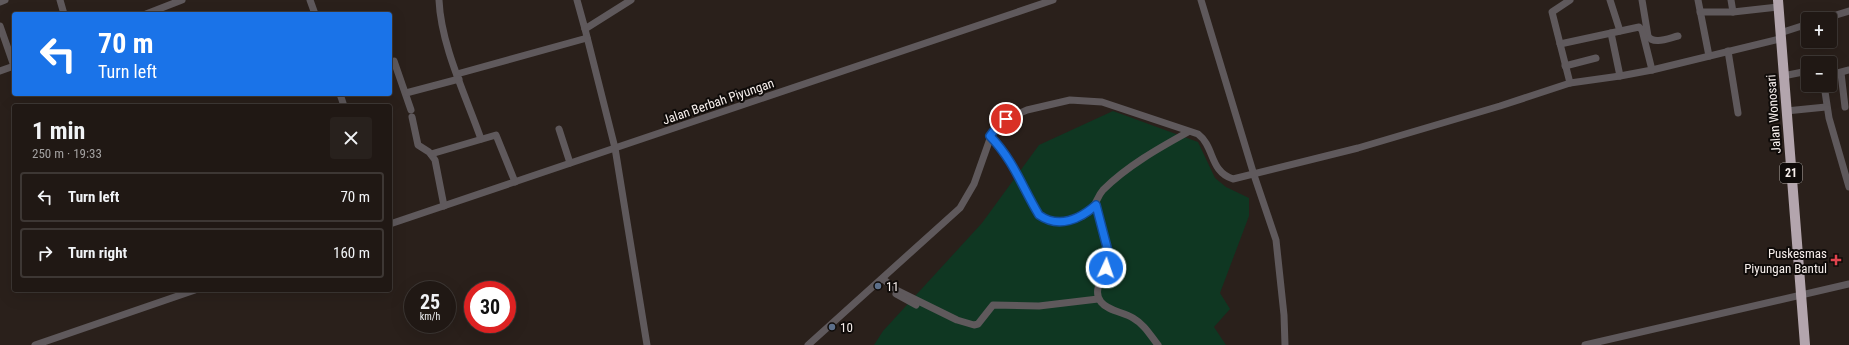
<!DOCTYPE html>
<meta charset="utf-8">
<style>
:root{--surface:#201814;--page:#28211d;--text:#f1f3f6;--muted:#a2a0a0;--line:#3d3734}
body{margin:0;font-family:"Roboto Condensed",sans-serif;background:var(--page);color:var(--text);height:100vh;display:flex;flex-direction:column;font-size:15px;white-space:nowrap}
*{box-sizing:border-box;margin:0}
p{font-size:13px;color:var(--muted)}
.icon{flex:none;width:22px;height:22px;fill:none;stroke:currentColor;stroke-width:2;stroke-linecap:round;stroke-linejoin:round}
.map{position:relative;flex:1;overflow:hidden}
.drawer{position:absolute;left:12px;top:104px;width:380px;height:188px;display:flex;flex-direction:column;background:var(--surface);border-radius:4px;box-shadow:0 4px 16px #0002,0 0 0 1px var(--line)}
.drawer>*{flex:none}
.guide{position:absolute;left:12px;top:12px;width:380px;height:84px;border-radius:4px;box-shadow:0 4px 16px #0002,0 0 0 1px var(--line);background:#1a73e8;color:#fff;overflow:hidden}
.fabs{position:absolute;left:1801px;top:12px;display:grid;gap:8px}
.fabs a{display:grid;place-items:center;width:36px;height:36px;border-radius:4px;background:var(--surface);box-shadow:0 4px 16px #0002,0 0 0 1px var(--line);font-size:20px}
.speed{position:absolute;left:404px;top:281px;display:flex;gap:8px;font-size:20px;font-weight:700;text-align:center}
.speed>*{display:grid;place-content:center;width:52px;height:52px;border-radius:50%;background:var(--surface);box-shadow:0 4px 16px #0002,0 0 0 1px var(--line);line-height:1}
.speed small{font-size:10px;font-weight:400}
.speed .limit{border:6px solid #d22;background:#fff;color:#111}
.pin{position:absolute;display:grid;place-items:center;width:34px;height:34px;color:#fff;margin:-17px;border:2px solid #fff;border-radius:50%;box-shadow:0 1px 4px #0007}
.me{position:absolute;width:44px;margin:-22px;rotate:3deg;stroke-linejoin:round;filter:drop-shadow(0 0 3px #0008)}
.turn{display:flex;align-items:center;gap:14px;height:84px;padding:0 20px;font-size:18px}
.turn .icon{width:52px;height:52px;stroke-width:2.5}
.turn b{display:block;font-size:28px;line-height:34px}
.round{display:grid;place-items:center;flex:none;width:42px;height:42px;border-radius:4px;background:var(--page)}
.head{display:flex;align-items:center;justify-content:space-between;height:68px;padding:0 20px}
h1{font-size:24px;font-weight:700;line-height:30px}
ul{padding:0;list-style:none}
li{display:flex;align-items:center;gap:12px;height:50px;margin:0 8px 6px;padding:0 12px;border:2px solid var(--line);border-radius:4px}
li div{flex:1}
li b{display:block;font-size:15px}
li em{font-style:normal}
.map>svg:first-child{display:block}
.green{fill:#0f3722}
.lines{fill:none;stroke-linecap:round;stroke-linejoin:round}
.minor{stroke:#5f595c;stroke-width:7}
.highway{stroke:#b3a5ad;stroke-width:10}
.route-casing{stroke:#114b97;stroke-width:10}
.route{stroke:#1a73e8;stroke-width:7}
.health-dot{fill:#e0444e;stroke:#0f0b09;stroke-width:1.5}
.service-dot{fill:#5c6f8a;stroke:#0f0b09;stroke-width:1.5}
.labels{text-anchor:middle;stroke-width:4;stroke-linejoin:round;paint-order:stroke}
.shield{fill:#0f0b09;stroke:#b1aaa7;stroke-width:1}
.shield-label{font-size:12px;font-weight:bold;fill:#f6eeeb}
.street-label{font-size:13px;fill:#f6eeeb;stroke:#0f0b09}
.poi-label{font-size:13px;fill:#f6eeeb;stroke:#0f0b09;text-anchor:start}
</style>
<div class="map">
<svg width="1849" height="345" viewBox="0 0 1849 345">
<rect width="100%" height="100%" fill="#2a201b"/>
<polygon class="green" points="1113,111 1198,142 1215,178 1226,187 1249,198 1249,216 1220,293 1230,309 1214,327 1226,345 874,345 883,331 982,223 1039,145"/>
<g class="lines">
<g class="minor">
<polyline points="60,0 64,14"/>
<polyline points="310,0 315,14"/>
<path d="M439,0c2,46 27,96 42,139"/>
<polyline points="577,0 585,29 615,148 647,345"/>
<polyline points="1201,0 1254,175 1276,240 1284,315 1285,345"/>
<polyline points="1610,0 1620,31"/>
<path d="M1642,0l6,36c5,9 21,2 30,0"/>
<polyline points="1698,0 1709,56"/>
<polyline points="1731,0 1733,12"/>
<polyline points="0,2 5,0"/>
<polyline points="1700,12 1733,12 1778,7"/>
<polyline points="146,14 182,0"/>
<polyline points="1823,19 1849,11"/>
<polyline points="0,26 14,66"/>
<polyline points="585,29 631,0"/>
<polyline points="1611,33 1620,76"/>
<polyline points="1780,33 1808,24"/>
<polyline points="1560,44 1639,27 1642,30 1652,70"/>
<polyline points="1728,51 1738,113"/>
<polyline points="394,61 411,110"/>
<polyline points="1565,66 1596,58"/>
<polyline points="0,71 14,66"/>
<polyline points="1841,73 1845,107"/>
<polyline points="457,74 587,38"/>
<polyline points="1830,75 1849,70"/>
<polyline points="1783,76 1808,71"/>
<polyline points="1570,83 1552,12 1570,0"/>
<polyline points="1824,85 1829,118 1849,187"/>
<polyline points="406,93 459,79"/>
<polyline points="340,94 344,106"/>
<polyline points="1786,111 1826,107"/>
<polyline points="412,117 418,145 429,152 435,160 444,206"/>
<polyline points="559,129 570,163"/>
<path d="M991,136l12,14 10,15 26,50c13,9 30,8 44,1 14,-8 12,-17 20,-26 24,-24 56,-42 85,-58"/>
<polyline points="431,154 496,135 515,182"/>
<path d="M1096,205c4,20 15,42 10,62 -3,11 -14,24 -5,35 7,9 22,10 32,16 12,7 17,17 25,27"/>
<polyline points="390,224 1053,0"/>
<polyline points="883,279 898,291 957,320 974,325 978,324 993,305 1039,306 1098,299"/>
<polyline points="896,294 916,305"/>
<polyline points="35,345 195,290"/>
<path d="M808,345l152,-137 14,-24 17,-48 5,-8 10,-9 21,-9 43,-10 32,2 96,32c17,13 11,37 35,45l125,-31 142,-42 70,-23 50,-7 32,-6 128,-31"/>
<polyline points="1585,345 1849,284"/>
</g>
<polyline class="highway" points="1778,0 1805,345"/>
</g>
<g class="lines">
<g class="route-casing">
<path id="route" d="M1006,119l-10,9 -6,8c24,25 32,51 49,79 20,14 41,4 57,-10l12,46 -2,17"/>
</g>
<use href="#route" class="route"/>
</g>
<path class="health-dot" d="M1834 254h4v4h4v4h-4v4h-4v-4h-4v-4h4z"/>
<g class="service-dot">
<circle cx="878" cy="286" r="4"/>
<circle cx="832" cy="327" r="4"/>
</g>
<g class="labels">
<rect class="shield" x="1780" y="163" width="22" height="20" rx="3"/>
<g class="shield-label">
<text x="1791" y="177">21</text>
</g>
<g class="street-label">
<text transform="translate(718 101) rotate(-19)" y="5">Jalan Berbah Piyungan</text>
<text transform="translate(1773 114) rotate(-94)" y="5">Jalan Wonosari</text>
</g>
<g class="poi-label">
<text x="1827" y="258" text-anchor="end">Puskesmas<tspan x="1827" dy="15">Piyungan Bantul</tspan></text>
<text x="886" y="291">11</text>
<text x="840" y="332">10</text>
</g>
</g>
</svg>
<div class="fabs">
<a>+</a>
<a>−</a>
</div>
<div class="speed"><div>25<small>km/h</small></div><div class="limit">30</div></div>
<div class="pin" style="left:1006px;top:119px;background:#d93025"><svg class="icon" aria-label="arrive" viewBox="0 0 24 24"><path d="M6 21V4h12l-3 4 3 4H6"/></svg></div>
<svg class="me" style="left:1106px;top:268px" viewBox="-20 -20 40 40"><circle r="17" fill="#1a73e8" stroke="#fff" stroke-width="3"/><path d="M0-11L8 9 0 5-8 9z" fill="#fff"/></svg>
<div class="guide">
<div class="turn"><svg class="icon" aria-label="left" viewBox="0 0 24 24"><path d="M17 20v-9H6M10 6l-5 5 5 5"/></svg><div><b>70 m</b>Turn left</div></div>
</div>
<section class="drawer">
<div class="head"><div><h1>1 min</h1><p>250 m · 19:33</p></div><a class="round"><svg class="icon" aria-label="close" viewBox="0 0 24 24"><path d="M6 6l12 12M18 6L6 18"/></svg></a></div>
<ul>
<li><svg class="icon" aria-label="left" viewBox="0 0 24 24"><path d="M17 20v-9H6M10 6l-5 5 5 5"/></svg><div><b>Turn left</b></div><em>70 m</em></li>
<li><svg class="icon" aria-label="right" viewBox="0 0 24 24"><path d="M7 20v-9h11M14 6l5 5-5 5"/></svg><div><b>Turn right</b></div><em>160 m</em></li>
</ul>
</section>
</div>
